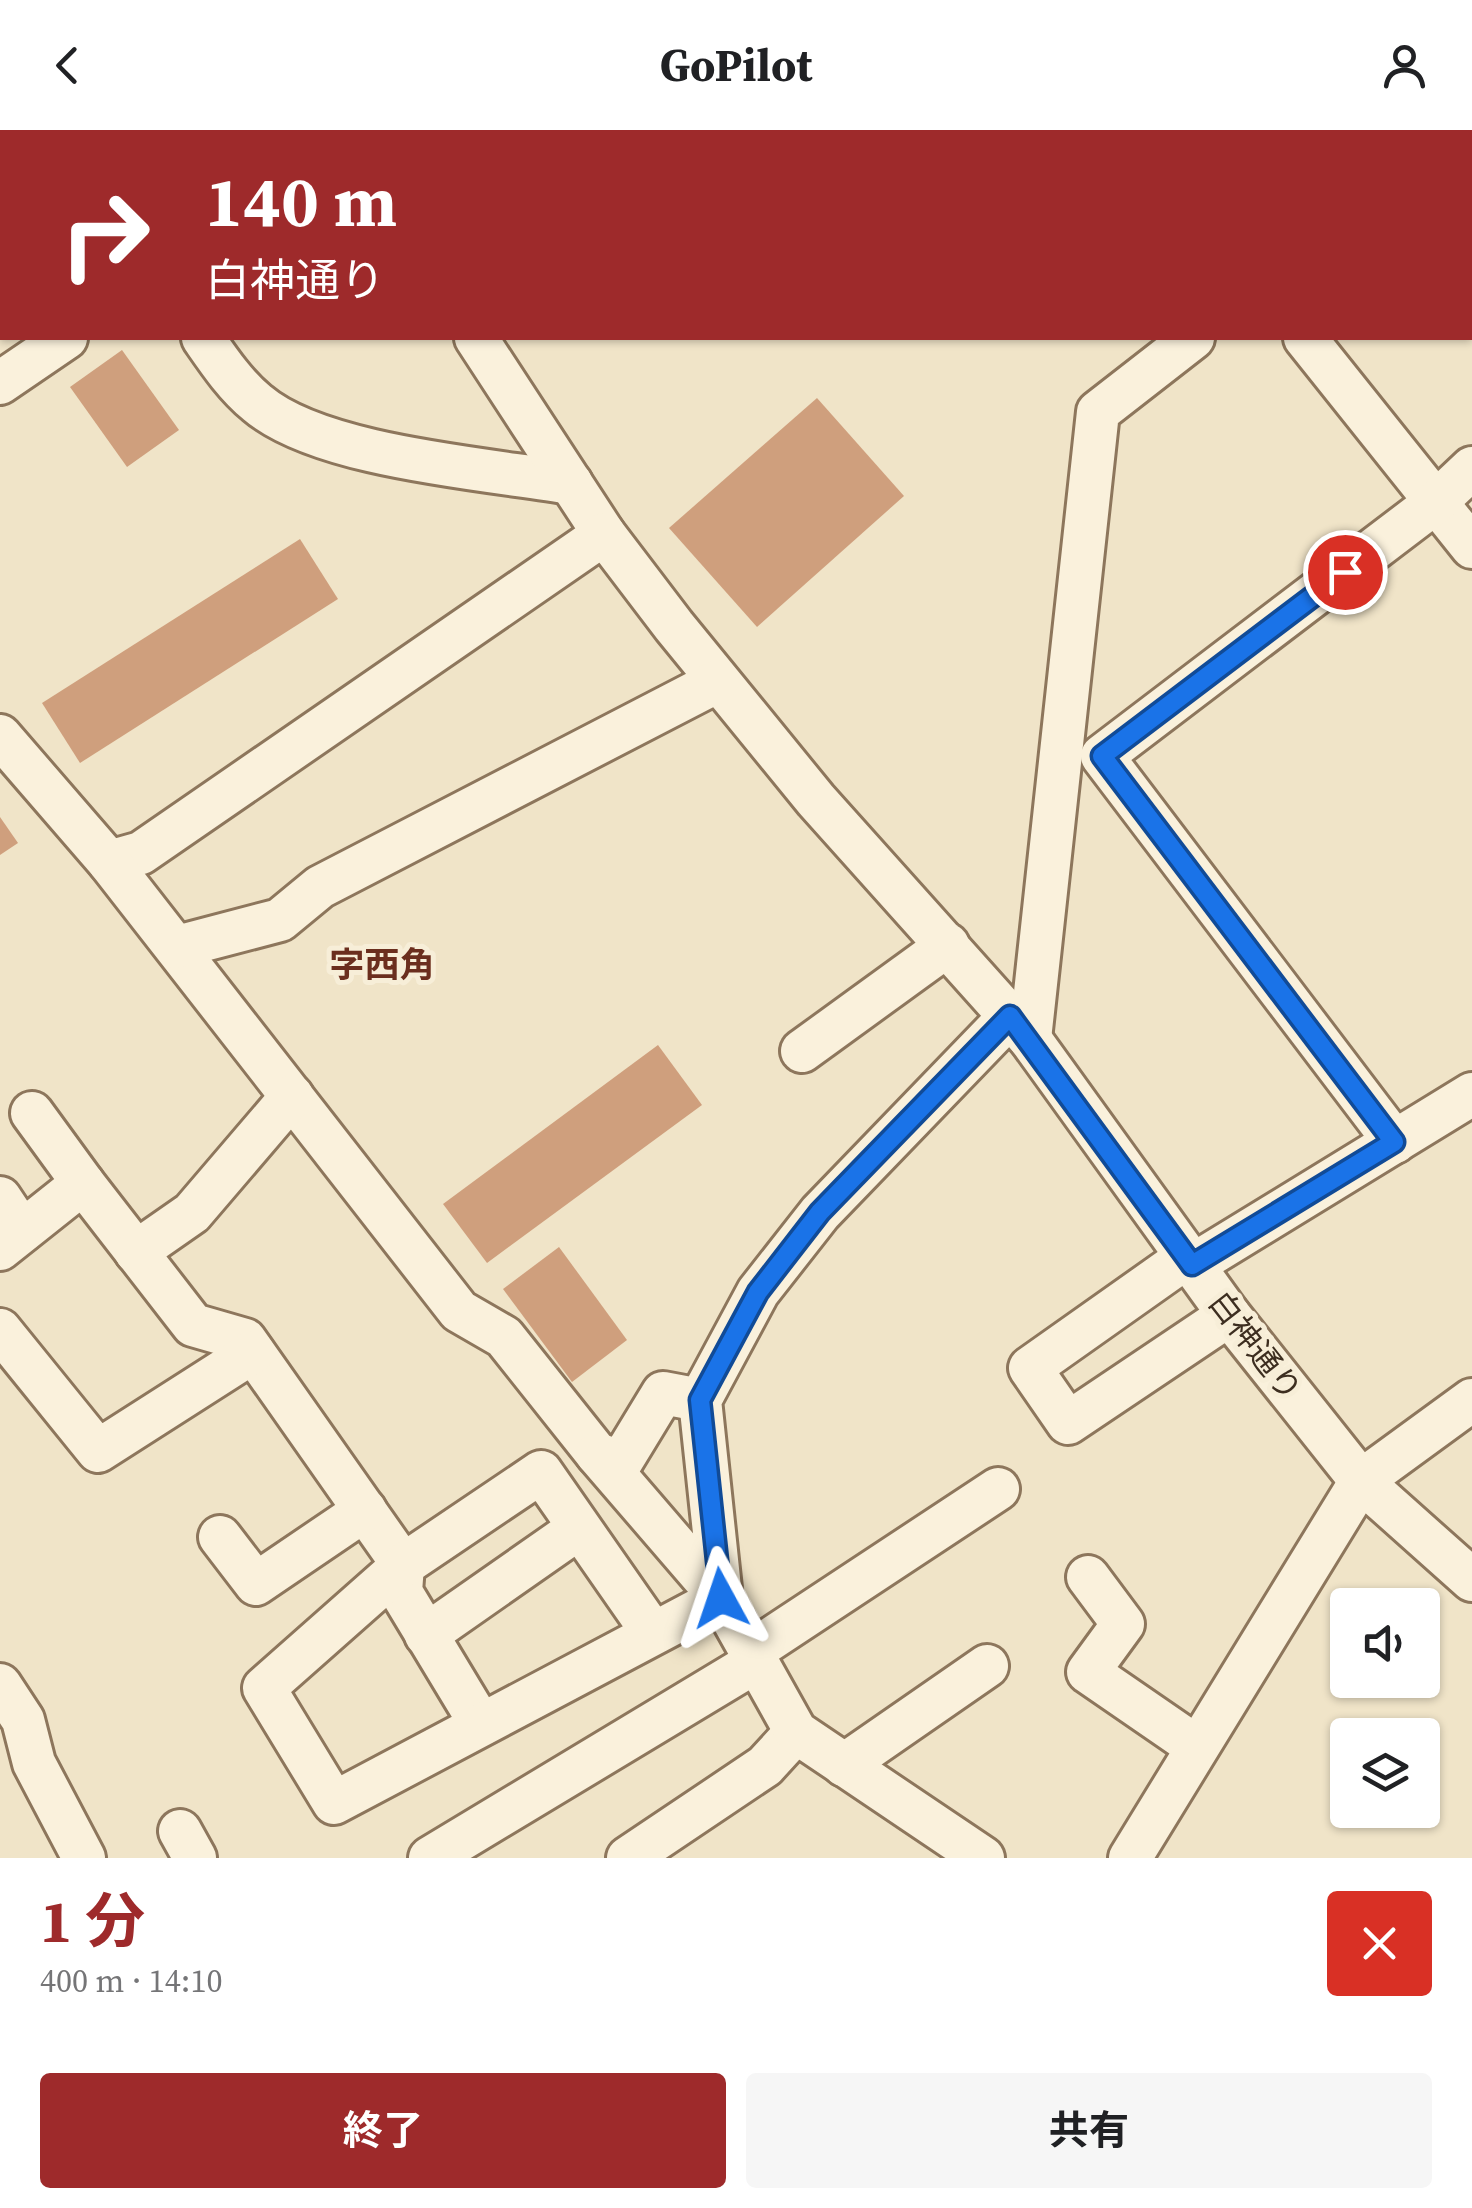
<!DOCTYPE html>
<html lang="ja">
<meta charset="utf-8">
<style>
:root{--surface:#fff;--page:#f6f6f6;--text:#202124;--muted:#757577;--accent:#9e2a2b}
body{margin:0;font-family:"Source Serif 4","Noto Sans JP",serif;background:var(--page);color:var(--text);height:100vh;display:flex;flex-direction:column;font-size:38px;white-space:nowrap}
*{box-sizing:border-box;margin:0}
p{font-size:32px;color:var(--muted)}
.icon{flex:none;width:55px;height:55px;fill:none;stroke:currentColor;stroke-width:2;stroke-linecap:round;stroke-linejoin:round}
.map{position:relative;height:1728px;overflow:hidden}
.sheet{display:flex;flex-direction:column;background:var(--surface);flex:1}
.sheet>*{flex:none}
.hud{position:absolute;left:0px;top:0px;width:1472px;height:210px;box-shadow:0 2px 8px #0004;background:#9e2a2b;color:#fff;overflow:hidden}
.controls{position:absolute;left:1330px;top:1458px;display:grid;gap:20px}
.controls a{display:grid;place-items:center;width:110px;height:110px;border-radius:10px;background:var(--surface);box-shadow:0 2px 8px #0004;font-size:50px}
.pin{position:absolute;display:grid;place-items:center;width:85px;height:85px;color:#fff;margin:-42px;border:5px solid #fff;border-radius:50%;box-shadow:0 2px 10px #0007}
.me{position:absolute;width:110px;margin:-55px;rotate:355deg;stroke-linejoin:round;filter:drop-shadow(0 0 8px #0008)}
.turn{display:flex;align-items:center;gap:35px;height:210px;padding:0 40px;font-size:45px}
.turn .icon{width:130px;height:130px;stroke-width:2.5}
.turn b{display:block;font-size:70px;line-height:85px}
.round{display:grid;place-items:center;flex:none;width:105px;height:105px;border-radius:10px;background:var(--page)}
.summary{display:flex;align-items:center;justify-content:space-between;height:170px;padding:0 40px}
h1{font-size:60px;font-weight:700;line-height:75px;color:var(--accent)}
.button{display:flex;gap:20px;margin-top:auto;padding:20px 40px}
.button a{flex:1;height:115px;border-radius:10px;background:var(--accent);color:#fff;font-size:40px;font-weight:700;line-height:115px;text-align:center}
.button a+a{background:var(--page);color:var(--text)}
header{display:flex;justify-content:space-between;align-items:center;height:130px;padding:0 40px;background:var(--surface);font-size:45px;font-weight:700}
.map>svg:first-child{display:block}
.building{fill:#cf9f7d}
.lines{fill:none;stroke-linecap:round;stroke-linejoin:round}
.minor-casing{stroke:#8d765c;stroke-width:48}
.minor{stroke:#faf1dc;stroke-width:42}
.route-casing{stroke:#114b97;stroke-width:25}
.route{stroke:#1a73e8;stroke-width:18}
.labels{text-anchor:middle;stroke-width:10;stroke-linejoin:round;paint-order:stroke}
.street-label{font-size:32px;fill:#3d2e20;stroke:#f7eed8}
.neighbourhood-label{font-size:35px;font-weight:bold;fill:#6b2e1e;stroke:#f7eed8}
</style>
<header><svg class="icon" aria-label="back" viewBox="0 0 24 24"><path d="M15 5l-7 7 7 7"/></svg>GoPilot<svg class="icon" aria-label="person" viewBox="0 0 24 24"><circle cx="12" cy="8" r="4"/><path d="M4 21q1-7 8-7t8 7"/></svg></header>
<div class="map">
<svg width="1472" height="1728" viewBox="0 0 1472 1728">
<rect width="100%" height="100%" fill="#f0e4c8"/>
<g class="building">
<polygon points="122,220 179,300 127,337 70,257"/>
<polygon points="817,268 904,366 757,497 669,398"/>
<polygon points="300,409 338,469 80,633 42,573"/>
<polygon points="0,687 18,713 0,725"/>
<polygon points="658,915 702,975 487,1133 443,1074"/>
<polygon points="559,1117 627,1210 572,1252 503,1159"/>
</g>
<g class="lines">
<g class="minor-casing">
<g id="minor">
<polyline points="70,0 72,2"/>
<polyline points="1141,0 1143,2"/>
<polyline points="328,2 331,0"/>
<path d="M203,208c16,23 32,47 54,65 63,54 231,66 314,80"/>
<polyline points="476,208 604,404 674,496 816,670 1030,909 1229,1185 1361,1351 1472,1450"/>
<polyline points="1305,208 1472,417"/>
<polyline points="0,253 66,208"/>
<polyline points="0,606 109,732 141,723 604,404"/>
<polyline points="109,732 459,1181 504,1207 597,1324 621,1332 663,1263 700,1270"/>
<polyline points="177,817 280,790 320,757 718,551"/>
<polyline points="1030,909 1098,282 1193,208"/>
<polyline points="802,921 948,815"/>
<polyline points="32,983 83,1053"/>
<polyline points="1395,1012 1102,626 1436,372 1472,338"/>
<polyline points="0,1068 22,1101"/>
<polyline points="0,1119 83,1053 193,1195 245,1210 403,1435 401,1462 480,1593"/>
<polyline points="136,1122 192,1083 292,966"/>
<polyline points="1187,1127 1030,1238 1068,1293 1229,1185"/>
<polyline points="1193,1135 1472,964"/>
<polyline points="0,1200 98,1321 253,1222"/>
<polyline points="597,1324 721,1468 334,1673 264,1558 403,1435 541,1342 653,1503"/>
<polyline points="220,1407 256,1454 365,1380"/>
<polyline points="1088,1447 1123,1494 1088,1542 1197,1617"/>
<polyline points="426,1505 579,1398"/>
<polyline points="751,1522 998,1359"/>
<polyline points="0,1555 23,1590 34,1633 84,1728"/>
<polyline points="844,1635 987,1536"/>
<polyline points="180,1701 195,1728"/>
<polyline points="430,1728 757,1531"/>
<polyline points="628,1728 765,1636 796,1602"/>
<polyline points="983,1728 796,1602 721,1468 700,1270 758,1162 820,1083 1010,886"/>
<polyline points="1130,1728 1361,1351 1472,1270"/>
</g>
</g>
<use href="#minor" class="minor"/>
</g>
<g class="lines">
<g class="route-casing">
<polyline id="route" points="721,1468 700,1270 758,1162 820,1082 1010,886 1192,1135 1394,1012 1102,626 1345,442"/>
</g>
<use href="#route" class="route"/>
</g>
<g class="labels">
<g class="street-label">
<text transform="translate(1255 1216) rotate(52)" y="11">白神通り</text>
</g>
<g class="neighbourhood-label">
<text x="382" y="847">字西角</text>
</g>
</g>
</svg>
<div class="controls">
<a><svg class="icon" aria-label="sound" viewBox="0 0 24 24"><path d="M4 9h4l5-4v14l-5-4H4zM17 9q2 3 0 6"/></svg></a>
<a><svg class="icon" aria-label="layers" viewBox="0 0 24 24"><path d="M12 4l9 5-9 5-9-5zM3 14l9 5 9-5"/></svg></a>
</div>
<div class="pin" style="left:1345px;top:442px;background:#d93025"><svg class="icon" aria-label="arrive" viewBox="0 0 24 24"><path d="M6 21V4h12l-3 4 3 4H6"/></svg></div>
<svg class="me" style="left:721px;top:1468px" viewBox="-20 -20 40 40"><path d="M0-17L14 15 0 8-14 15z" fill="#1a73e8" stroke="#fff" stroke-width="4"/></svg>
<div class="hud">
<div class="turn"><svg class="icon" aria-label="right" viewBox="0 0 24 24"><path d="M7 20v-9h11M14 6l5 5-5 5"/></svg><div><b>140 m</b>白神通り</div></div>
</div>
</div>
<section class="sheet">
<div class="summary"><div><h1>1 分</h1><p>400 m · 14:10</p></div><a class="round" style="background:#d93025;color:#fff"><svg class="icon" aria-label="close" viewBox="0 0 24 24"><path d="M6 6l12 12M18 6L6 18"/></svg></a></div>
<div class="button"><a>終了</a><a>共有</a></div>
</section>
